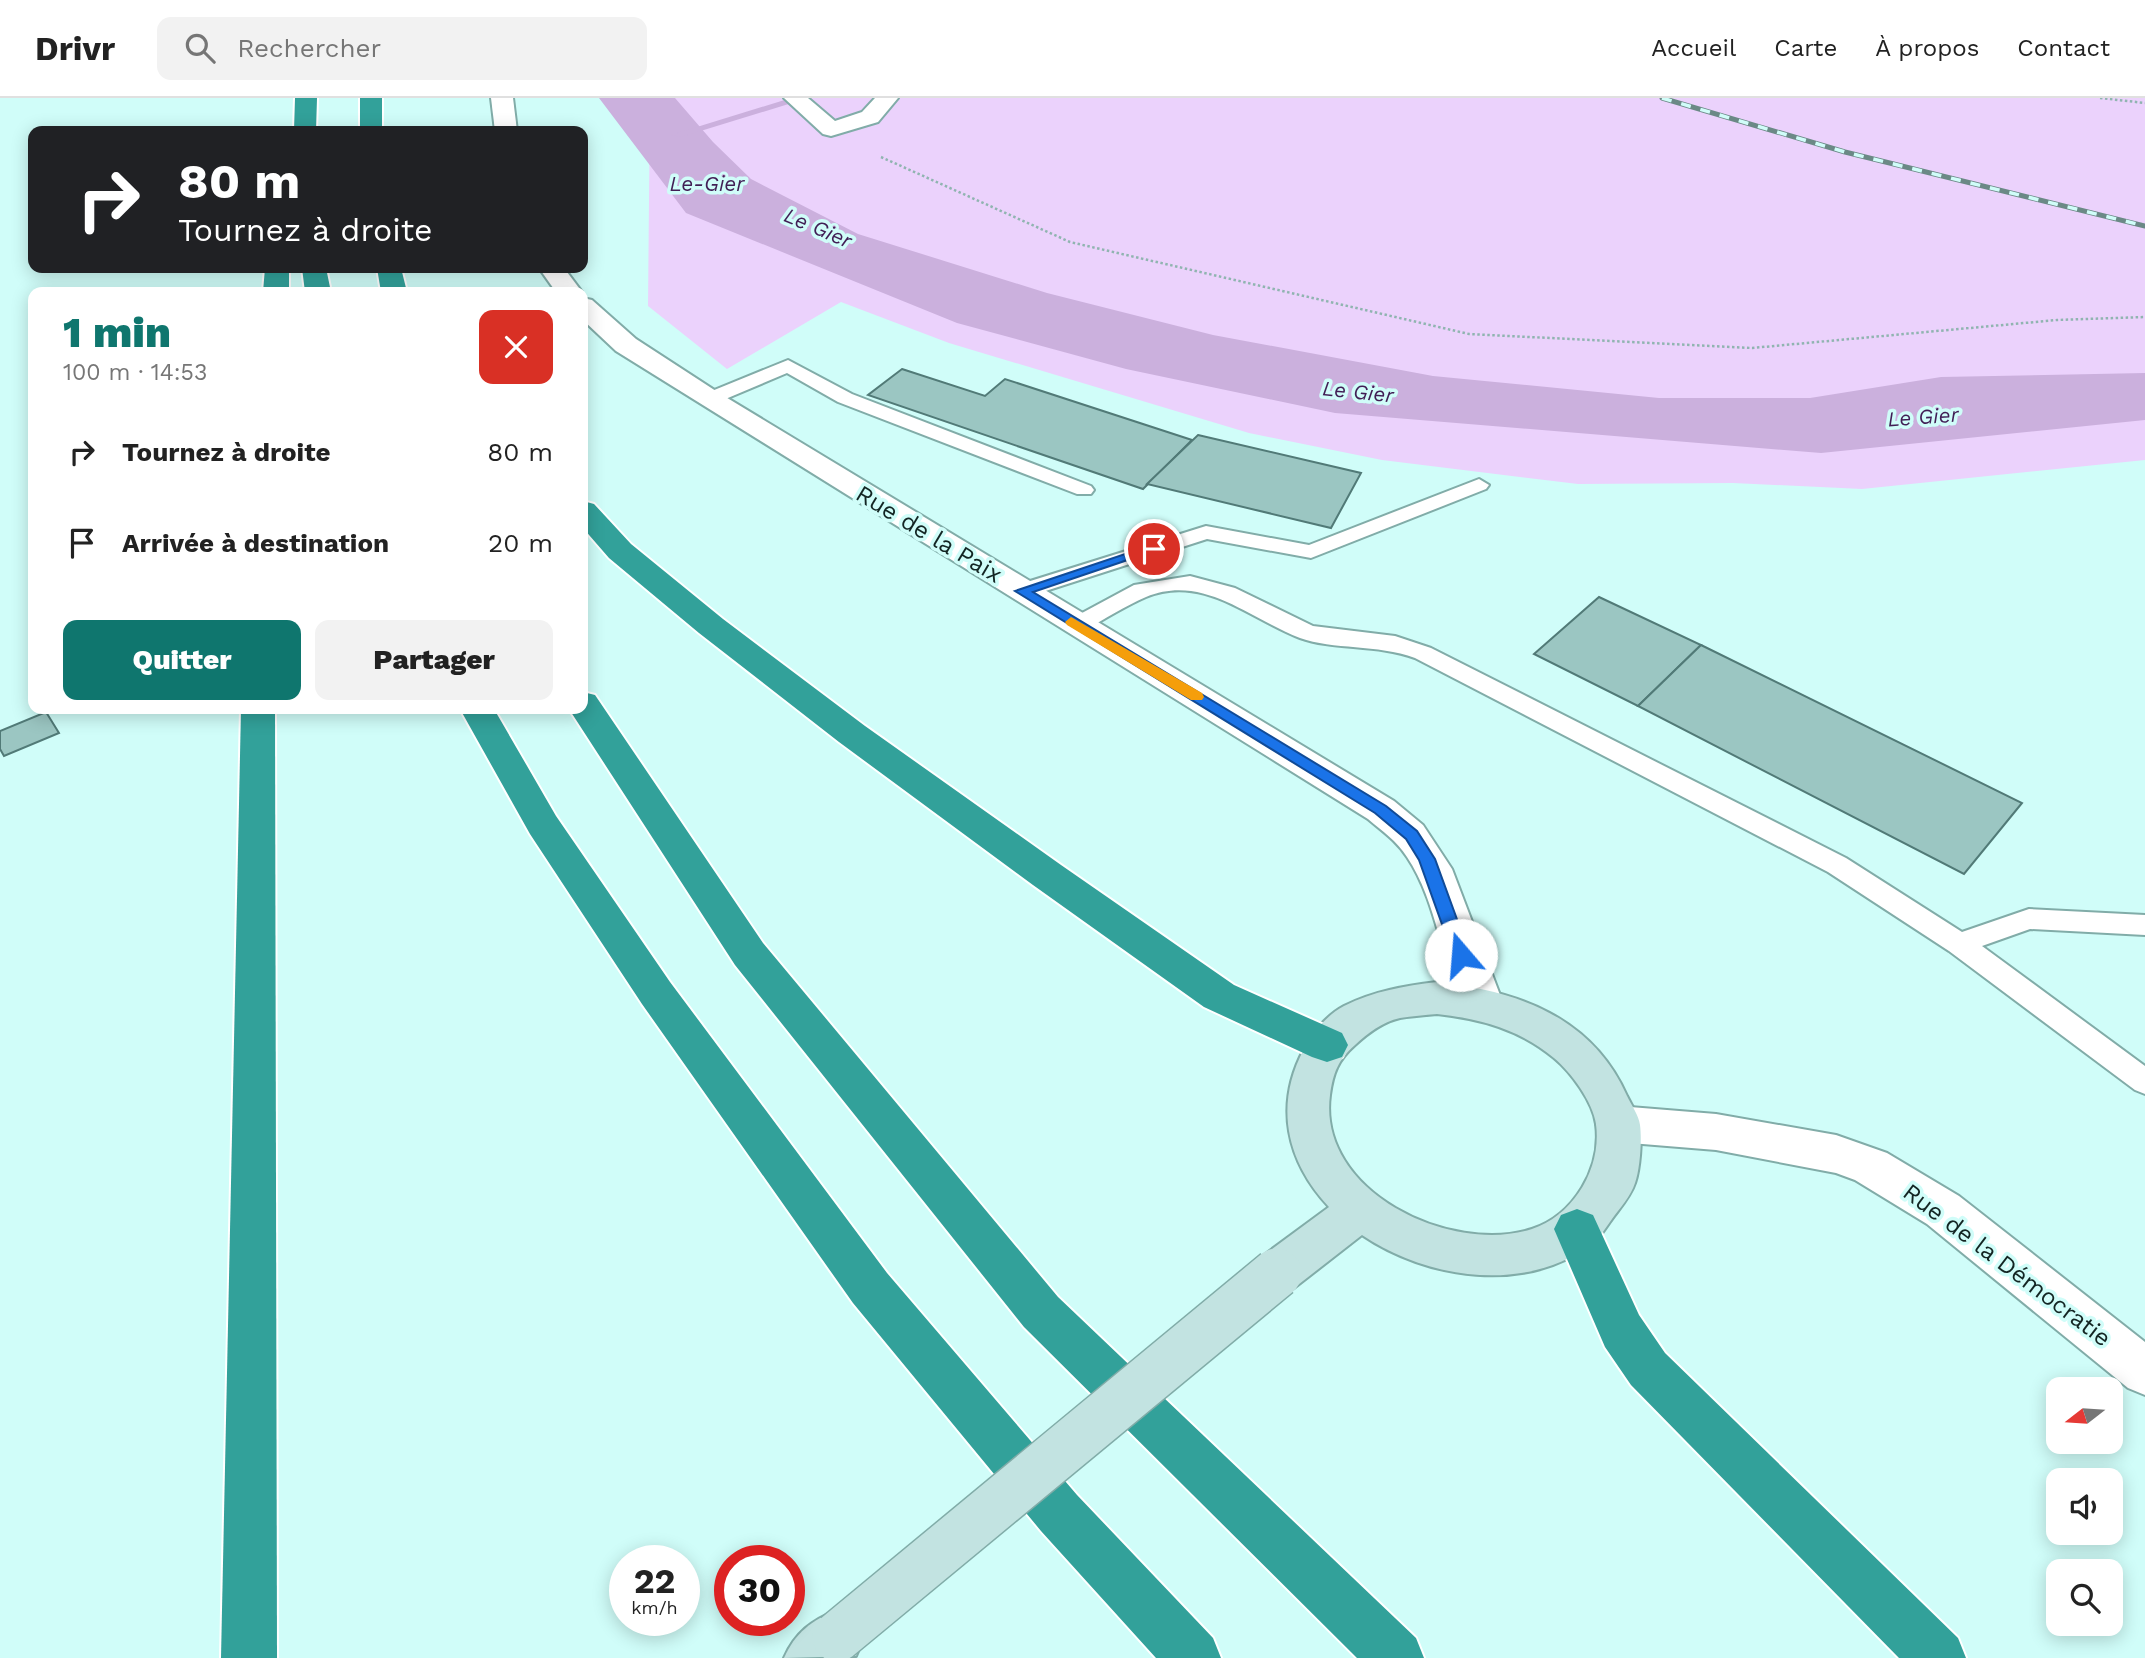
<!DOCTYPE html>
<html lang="fr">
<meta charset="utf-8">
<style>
:root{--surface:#fff;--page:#f2f2f2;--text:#222;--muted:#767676;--line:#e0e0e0;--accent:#0f766e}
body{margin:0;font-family:"Work Sans",sans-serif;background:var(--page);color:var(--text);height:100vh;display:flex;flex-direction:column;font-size:26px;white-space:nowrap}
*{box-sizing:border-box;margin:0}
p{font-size:23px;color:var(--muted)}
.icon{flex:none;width:38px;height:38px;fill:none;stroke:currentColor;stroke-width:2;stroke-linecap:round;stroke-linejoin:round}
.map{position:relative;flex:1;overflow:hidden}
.details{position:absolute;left:28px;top:189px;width:560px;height:427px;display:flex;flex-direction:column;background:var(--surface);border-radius:14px;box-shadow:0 4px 18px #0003}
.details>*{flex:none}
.top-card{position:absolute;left:28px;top:28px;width:560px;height:147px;border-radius:14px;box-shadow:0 4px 18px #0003;background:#202124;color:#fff;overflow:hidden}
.needle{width:46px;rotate:253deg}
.tools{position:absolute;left:2046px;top:1279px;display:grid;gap:14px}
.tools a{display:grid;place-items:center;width:77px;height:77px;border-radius:14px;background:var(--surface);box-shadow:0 4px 18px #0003;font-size:35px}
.speed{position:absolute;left:609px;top:1447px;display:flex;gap:14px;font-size:35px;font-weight:700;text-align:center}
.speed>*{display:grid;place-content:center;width:91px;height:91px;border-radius:50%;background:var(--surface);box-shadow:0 4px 18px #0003;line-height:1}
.speed small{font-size:18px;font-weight:400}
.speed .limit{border:10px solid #d22;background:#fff;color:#111}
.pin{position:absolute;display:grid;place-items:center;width:60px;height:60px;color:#fff;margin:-30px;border:4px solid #fff;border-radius:50%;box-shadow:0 2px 7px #0007}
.me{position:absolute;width:77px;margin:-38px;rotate:342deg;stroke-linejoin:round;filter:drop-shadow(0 0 5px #0008)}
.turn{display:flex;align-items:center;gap:24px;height:147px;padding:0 35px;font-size:32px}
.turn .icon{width:91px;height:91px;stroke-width:2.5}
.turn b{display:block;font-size:49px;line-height:60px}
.round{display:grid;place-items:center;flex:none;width:74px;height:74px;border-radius:14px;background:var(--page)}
.summary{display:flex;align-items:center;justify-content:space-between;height:119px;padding:0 35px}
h1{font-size:42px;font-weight:800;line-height:52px;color:var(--accent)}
.button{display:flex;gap:14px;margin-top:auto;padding:14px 35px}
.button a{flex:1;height:80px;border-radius:14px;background:var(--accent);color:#fff;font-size:28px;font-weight:800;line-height:80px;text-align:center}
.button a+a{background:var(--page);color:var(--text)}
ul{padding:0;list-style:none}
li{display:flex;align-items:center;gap:21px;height:91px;padding:0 35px}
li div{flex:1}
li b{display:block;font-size:26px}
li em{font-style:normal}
header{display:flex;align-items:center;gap:42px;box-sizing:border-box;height:98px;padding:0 35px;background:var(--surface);border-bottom:2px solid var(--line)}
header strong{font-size:33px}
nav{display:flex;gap:38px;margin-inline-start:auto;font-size:24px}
.search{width:490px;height:63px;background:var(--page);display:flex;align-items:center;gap:18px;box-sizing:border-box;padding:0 24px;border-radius:14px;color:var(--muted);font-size:26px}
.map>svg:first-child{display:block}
.green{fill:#ebd2fc}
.water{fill:#cbb0dd}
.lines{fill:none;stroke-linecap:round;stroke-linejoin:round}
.stream{fill:#cbb0dd;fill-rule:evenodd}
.building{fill:#9bc6c2;stroke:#517a77;stroke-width:2}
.service-casing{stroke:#81aca8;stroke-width:4}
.minor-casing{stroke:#81aca8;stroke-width:4}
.secondary-casing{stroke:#81aca8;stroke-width:4}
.motorway-casing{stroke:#fff;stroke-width:4}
.path{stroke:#90b4b0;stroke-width:2.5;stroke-dasharray:2.5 2.5;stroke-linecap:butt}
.service{fill:#fff;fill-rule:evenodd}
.minor{fill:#fff;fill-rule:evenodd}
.secondary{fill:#c2e3e1;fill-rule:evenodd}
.motorway{fill:#32a19a;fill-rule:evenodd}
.rail-casing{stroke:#6b8986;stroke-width:5}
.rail{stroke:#d0fdf9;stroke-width:3.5;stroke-dasharray:10;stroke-linecap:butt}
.secondary-bridge-casing{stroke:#81aca8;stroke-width:52;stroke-linecap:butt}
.secondary-bridge{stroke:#c2e3e1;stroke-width:49}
.route{fill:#1a73e8;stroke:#114b97;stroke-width:2}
.slow{fill:#f59e0b}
.labels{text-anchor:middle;stroke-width:7;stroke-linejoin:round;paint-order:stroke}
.far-water-label{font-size:21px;font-style:italic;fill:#411e55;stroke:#d0fdf9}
.street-label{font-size:24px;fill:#132523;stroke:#d0fdf9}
</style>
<header>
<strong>Drivr</strong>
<div class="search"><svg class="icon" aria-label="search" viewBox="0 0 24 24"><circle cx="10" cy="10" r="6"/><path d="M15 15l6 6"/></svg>Rechercher</div>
<nav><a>Accueil</a><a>Carte</a><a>À propos</a><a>Contact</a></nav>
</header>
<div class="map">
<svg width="2145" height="1560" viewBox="0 0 2145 1560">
<rect width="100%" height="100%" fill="#d0fdf9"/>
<polygon class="green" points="650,0 2145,0 2145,362 1862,391 1733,385 1578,386 1382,362 1249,335 949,245 841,204 727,271 648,208"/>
<polygon class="water" points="599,0 675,0 713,44 751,81 858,136 1047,195 1213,237 1433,278 1659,300 1810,300 1941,279 2145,275 2145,322 1821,355 1335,315 1126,271 957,225 686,115"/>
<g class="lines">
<polygon class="stream" points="791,0 808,0 681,39 671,37"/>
</g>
<g class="building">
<polygon points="902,271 985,298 1005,281 1192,342 1143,391 868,297"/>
<polygon points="1198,337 1361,375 1331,430 1147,386"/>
<polygon points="1599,499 1701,547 1638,608 1534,556"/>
<polygon points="1701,547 2022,705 1964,776 1638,608"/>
<polygon points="46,614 59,635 4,658 0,651 0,633"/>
</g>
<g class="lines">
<g class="service-casing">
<g id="service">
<polygon points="788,262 852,296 1091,388 1094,392 1091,396 1077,396 838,304 787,275 716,305 709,307 699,301 702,297"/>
<polygon points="1479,381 1489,387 1486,391 1311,460 1207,441 1030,498 1014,498 1011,493 1014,488 1206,428 1309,447"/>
<path d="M1190,478l45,12 78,38 82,10 36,12 415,210 116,74 67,-23 116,6v20l-115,-6 -48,17 163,120v28l-10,-4 -186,-139 -121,-79 -413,-214c-38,-14 -82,-8 -115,-20 -50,-19 -97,-65 -154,-41 -21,9 -41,22 -61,33h-16l-3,-5 3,-5 65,-35z"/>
</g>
</g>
<g class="minor-casing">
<g id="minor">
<polygon points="491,0 513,0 517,33 495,33"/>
<polygon points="784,0 808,0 835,23 862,14 875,0 898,0 878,24 831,38 823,36"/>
<polygon points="539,170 564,170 582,194 556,194"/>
<path d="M583,200l9,2 44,39 83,54 675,408 29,24 29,44 51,134 -6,11 -15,5 -15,-5c-26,-49 -29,-111 -60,-157 -10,-16 -25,-26 -39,-38l-752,-468 -33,-31z"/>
<polygon points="1618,1008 1716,1016 1836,1037 1887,1055 1959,1098 2145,1244 2145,1297 2128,1290 1927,1126 1855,1082 1836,1075 1716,1052 1618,1044 1603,1039 1596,1026 1603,1013"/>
</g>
</g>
<g class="secondary-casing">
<g id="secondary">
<path d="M1437,884c81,9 155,35 190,114 4,8 12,20 13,29 2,15 0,44 -5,58 -4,13 -15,25 -23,36 -6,8 -12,19 -20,25 -67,50 -165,35 -230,-9l-68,53 -17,6 -17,-6 -7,-15 7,-15 69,-51c-43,-46 -55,-102 -25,-158 8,-16 23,-34 40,-43 30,-15 60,-20 93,-24zM1437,916c44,5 82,15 117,44 17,14 39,44 42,66 6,44 -22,91 -64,105 -81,26 -215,-37 -202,-134 3,-22 8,-35 25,-50 13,-12 27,-23 45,-27 12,-2 25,-3 37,-4z"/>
<path d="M837,1512l19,8 8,19 -8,19 -72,2c11,-25 28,-38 53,-48z"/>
</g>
</g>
<g class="motorway-casing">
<g id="motorway">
<polygon points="295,0 317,0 316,33 294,33"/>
<rect x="360" y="0" width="22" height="33"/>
<polygon points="265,170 289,170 289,194 263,194"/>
<polygon points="302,170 326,170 331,194 305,194"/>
<polygon points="377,170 401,170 407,194 381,194"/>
<polygon points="583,403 594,406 631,446 723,521 865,628 1061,767 1234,887 1342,935 1348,947 1342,959 1327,964 1312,959 1204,909 1033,787 839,644 699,535 609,460 583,430"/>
<polygon points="583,594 595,597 763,845 1058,1199 1416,1540 1424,1560 1357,1560 1024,1229 735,867 569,611 583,611"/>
<polygon points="241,611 275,611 277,1560 221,1560"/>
<polygon points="460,611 494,611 556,718 670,884 887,1175 1077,1397 1213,1540 1221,1560 1156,1560 1041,1433 853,1205 642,906 530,736"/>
<polygon points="1577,1111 1593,1117 1639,1217 1665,1255 1958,1540 1966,1560 1899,1560 1631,1287 1605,1249 1554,1131 1561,1117"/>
</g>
</g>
<g class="path">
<polyline points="2100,0 2145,5"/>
<polyline points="881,59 1070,144 1469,236 1752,250 2057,222 2145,219"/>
</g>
<use href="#service" class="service"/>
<use href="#minor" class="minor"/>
<use href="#secondary" class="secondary"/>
<use href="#motorway" class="motorway"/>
<g class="rail-casing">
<polyline id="rail" points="1662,0 1845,54 2145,128"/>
</g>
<use href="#rail" class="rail"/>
<g class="secondary-bridge-casing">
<polyline id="secondary-bridge" points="837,1539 1277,1175"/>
</g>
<use href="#secondary-bridge" class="secondary-bridge"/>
</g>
<polygon class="route" points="1149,448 1160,451 1033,494 1386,708 1417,733 1435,761 1470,857 1467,861 1455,861 1453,857 1419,762 1406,741 1375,715 1015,493"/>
<polygon class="slow" points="1071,519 1202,595 1204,599 1202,602 1191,602 1067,527 1065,524"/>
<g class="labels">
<g class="far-water-label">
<text x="707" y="93">Le-Gier</text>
<text transform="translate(818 130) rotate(23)" y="7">Le Gier</text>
<text transform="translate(1358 294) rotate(6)" y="7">Le Gier</text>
<text transform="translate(1923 319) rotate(-4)" y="7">Le Gier</text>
</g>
<g class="street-label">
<text transform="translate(929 436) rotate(31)" y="8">Rue de la Paix</text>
<text transform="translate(2007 1167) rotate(37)" y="8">Rue de la Démocratie</text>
</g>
</g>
</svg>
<div class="tools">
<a><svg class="needle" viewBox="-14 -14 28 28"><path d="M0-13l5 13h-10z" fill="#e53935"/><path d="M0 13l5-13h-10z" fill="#767676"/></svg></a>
<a><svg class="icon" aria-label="sound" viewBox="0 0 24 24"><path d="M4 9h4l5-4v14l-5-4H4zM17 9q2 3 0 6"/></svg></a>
<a><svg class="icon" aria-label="search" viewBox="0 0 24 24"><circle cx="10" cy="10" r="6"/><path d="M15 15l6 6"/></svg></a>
</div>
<div class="speed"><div>22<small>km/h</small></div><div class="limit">30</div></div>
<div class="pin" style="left:1154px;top:451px;background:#d93025"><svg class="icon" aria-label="arrive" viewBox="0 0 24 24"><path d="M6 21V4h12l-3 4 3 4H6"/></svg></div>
<svg class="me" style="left:1461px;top:857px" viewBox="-20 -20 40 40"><circle r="19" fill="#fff"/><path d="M0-13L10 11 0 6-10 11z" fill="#1a73e8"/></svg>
<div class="top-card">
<div class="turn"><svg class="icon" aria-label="right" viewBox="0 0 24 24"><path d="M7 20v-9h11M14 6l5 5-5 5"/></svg><div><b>80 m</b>Tournez à droite</div></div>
</div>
<section class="details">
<div class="summary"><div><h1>1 min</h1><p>100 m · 14:53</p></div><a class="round" style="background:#d93025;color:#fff"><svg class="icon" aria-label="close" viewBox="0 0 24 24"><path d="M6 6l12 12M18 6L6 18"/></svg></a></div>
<ul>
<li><svg class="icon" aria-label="right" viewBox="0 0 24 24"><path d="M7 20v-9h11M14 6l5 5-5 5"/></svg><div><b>Tournez à droite</b></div><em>80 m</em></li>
<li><svg class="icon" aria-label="arrive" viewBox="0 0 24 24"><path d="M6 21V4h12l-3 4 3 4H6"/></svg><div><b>Arrivée à destination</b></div><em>20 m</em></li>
</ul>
<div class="button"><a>Quitter</a><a>Partager</a></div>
</section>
</div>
